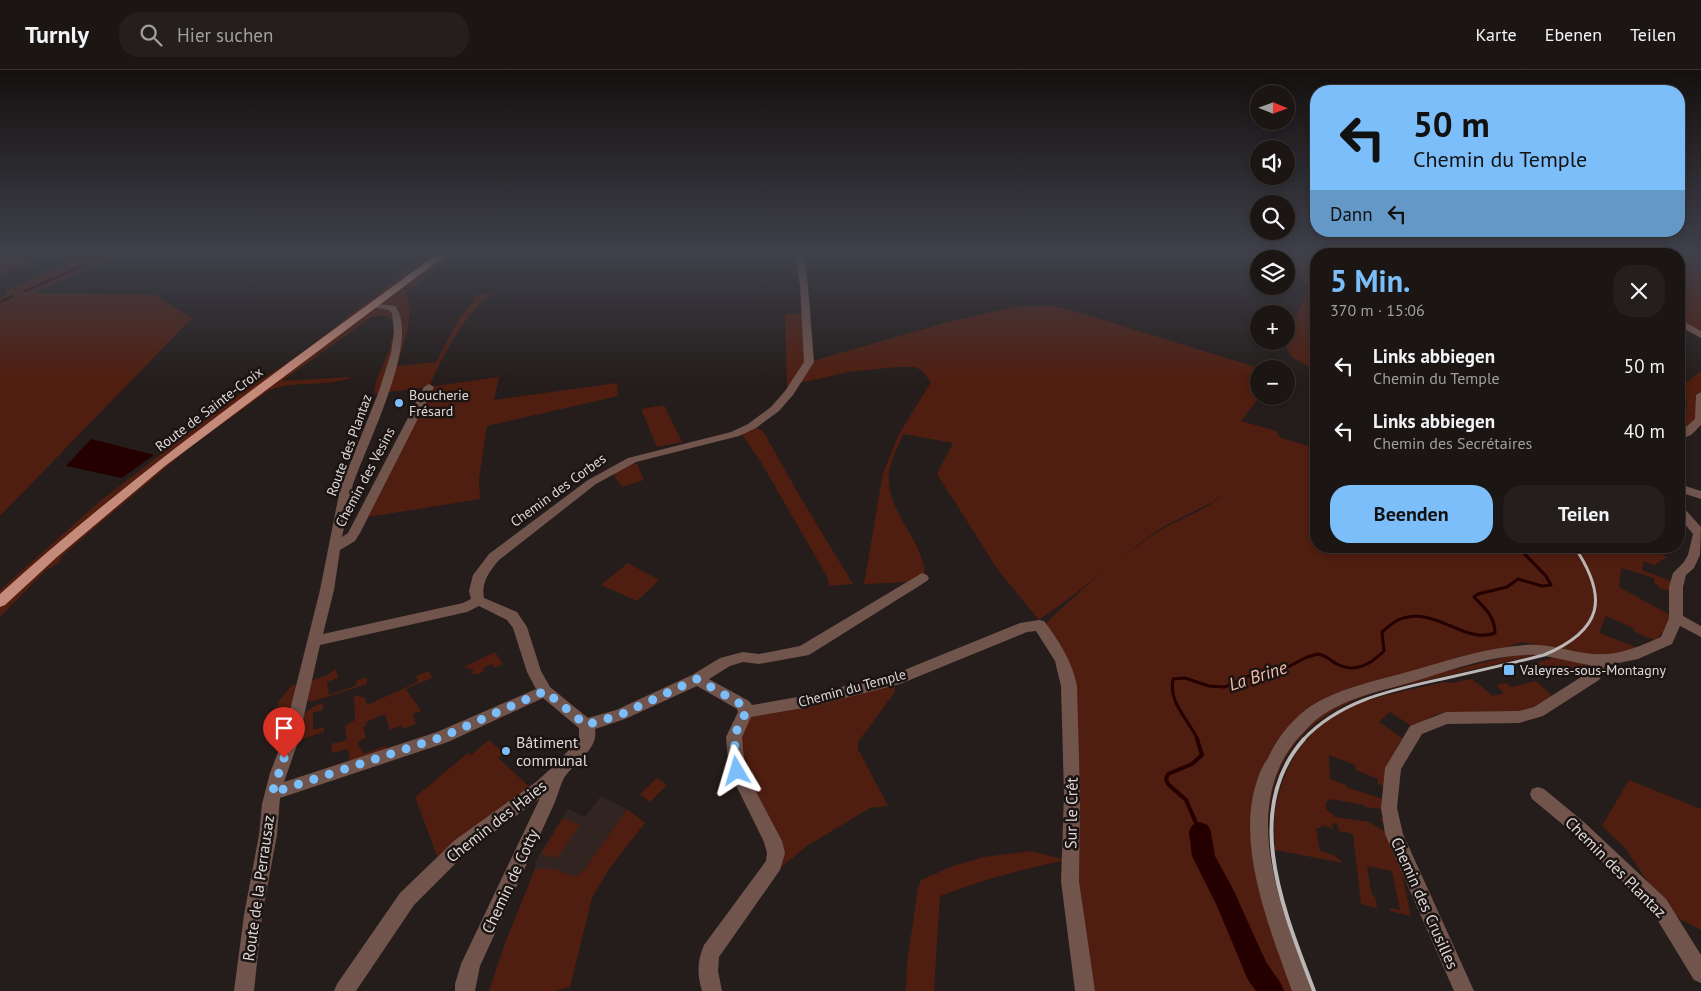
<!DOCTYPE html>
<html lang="de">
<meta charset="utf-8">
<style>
:root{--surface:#1b1614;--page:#241f1d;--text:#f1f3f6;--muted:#a09fa0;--line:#393534;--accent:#7cbef9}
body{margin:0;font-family:"PT Sans",sans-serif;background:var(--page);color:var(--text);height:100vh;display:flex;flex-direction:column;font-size:19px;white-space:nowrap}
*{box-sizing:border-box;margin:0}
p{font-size:16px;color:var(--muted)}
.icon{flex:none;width:28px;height:28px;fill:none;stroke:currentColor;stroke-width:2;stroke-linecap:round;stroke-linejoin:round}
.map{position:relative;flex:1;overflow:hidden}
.details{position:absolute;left:1310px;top:178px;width:375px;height:305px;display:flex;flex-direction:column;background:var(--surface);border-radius:20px;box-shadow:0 2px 8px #0003,0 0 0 1px var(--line)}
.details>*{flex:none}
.banner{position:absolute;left:1310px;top:15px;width:375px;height:152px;border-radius:20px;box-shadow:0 2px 8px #0003,0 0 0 1px var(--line);background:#7cbef9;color:#111;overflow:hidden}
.needle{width:32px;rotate:91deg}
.controls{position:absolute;left:1250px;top:15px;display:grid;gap:10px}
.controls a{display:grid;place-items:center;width:45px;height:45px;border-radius:50%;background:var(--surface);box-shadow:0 2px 8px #0003,0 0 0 1px var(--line);font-size:25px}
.pin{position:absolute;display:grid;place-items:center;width:42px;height:42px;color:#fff;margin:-51px -21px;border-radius:50% 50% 50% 0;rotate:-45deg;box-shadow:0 0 5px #0007}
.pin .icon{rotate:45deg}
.me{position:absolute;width:55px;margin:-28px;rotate:353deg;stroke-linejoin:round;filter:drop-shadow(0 0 4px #0008)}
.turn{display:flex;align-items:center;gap:18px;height:105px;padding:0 20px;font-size:22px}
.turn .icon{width:65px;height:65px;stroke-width:2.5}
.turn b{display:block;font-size:35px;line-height:42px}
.then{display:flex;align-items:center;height:48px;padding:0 20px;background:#0003;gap:10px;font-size:19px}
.round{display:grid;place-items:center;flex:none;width:52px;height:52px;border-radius:20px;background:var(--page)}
.headline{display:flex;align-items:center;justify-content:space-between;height:85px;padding:0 20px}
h1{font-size:30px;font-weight:600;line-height:38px;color:var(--accent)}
.cta{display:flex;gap:10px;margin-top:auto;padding:10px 20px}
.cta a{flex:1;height:58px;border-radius:20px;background:var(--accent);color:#111;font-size:20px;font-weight:600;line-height:58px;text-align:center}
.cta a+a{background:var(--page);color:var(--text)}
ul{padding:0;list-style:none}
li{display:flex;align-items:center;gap:15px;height:65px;padding:0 20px}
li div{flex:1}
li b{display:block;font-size:19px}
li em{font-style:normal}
header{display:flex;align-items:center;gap:30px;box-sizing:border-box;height:70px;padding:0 25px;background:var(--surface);border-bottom:1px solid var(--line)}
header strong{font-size:24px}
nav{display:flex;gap:28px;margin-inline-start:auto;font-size:18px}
.search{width:350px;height:45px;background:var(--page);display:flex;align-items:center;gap:12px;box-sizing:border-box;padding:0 18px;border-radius:20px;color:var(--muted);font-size:19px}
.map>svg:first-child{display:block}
.built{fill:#322521}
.green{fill:#4f1e10}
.water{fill:#240000}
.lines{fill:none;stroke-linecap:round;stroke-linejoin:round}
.stream-far2{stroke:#240000;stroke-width:2}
.stream-far1{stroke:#240000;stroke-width:3}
.stream{stroke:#240000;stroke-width:4}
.river{fill:#240000;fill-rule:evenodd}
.minor{fill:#71554d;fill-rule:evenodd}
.major{fill:#c48a7a;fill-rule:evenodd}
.rail-far2{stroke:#bcb6b4;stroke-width:2}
.rail-far1{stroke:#bcb6b4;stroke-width:3}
.rail{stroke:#bcb6b4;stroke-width:4}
.route{stroke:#7cbef9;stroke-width:9;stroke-dasharray:0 16.2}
.poi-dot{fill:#7cbef9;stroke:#1b1412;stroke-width:2}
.labels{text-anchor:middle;stroke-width:5;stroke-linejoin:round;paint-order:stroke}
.poi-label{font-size:14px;fill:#ded9d7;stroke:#1b1412;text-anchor:start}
.street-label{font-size:14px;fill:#ded9d7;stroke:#1b1412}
.near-poi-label{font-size:16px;fill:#ded9d7;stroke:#1b1412;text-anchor:start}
.near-street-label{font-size:16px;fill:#ded9d7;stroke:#1b1412}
.near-water-label{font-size:18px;font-style:italic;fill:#f4bbaa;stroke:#1b1412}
</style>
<header>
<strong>Turnly</strong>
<div class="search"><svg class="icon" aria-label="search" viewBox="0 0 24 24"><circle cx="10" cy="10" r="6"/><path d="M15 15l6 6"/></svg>Hier suchen</div>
<nav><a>Karte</a><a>Ebenen</a><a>Teilen</a></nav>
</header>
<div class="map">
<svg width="1701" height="921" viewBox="0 0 1701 921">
<rect width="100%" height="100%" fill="#241d1b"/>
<polygon class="built" points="601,726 627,739 585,799 575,807 555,799 535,799 536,790 568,739 585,747"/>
<g class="green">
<polygon points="0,182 52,182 0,205"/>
<polygon points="87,182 125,182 33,223 154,225 192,248 0,446 0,228 6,225 5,221"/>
<path d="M407,182h51l-53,42c12,20 -3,52 -8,72l39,-4 24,-45 15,-17v-6h15c-27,24 -47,60 -61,93l70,-10 -5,23 123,-17 1,13 -131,30 -8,53 1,20 -118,19 66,-131 -54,7 2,-13 15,-35 -1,-2c8,-18 4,-33 -18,-27l-90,64 70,-4c-23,11 -57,2 -84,14l-80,58 -97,82 -29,25 -3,7 -14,8 -45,46v-27l99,-88 136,-105 64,-42 118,-92v-3z"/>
<polygon points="1281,182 1365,184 1316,184 1316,328 1312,298 1293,288 1284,274 1309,217 1286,192 1286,189 1276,187 1281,184"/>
<polygon points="1530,182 1701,182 1701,265 1679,251 1679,184"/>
<path d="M1033,236h19l16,3 194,60h-3l1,27 -19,25 35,10 5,7 35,10v98h334l17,11 -13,8 -11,-4 -1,9 34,13 -1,10 -16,-5v-2l-4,-2 -1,-6 -33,-10 -2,19 51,28 -7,17 -7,8 -8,-2 -14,-7 -1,-3 -27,-12 -7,17 37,14 -8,5 -32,4 -73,-14 -174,51 -60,41 -32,79 44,178h-209l-15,-128 -3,-177 -30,-61c36,-35 76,-70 120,-97 20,-11 43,-18 60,-34l-11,8 -50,25 -22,15 -74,58 -28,20 -41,-50 -61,-96 16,-31 -50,-9c-5,13 -13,27 -14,40 -4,38 36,66 36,103l-14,5 -47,2 19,-111 16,-39 32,-52 -10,-12 -6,-3h-19l-48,5 -61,14 -2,-72h17l7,48 139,-40 66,-15z"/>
<polygon points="1701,301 1701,324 1697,349 1684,363 1679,360 1679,352 1686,343 1687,328 1679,320 1679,308 1686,313"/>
<polygon points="664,335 682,372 657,377 641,339"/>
<polygon points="752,356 763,361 802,430 853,514 829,516 828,508 762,394 740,361"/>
<polygon points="633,393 637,394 644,410 622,417 612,403"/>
<polygon points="628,493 659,510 637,531 601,515"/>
<polygon points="495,582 503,594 495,598 492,594 483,598 484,601 478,604 470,604 474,600 464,597"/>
<path d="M1519,584l17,1 -161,37c-82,29 -114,80 -106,167 3,41 25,92 38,132l-37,-107 -6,-68 16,-56 33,-41 20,-14 69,-23z"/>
<path d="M1555,587c13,2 31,1 38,14l-4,2 -50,4 -9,-5 -3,-6z"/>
<polygon points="336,599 338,608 327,612 329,625 357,615 356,611 367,607 367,614 311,632 306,629 310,611 325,606"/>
<polygon points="429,601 432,608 406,619 421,641 413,644 416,654 403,659 401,655 390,660 385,644 366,652 367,655 363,657 366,668 357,672 363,684 385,676 387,679 351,695 348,679 332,683 331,674 347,670 345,656 355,650 354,625 365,628 367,635 418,612 416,606"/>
<path d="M1472,609l21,17 11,-3 -8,-8 10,-2 6,4 24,-6 16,15 -22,13 -14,3 -79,2 -24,13 -23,-15 -11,10 23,16 -15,27 -3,21 -6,-2v-5l-22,-9 -1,-5 -26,-10 1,24 16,6v2l43,14 -3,24 -7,-6h5l-2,-10 -17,-2 -1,-2 -33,-6 -5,3v7l10,8 33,5 25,15 17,79 -21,-5v-3l10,2 -8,-39 -25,-5 5,29 3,1 2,12 -16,-4 -8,-70 -14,-3 -2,-7 -5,-1 1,8 -2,-3 -10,-3v3h-5l4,23 14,4 9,8 -68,-13c0,-11 -1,-23 0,-34 4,-44 29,-86 69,-106 30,-15 67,-20 100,-28l6,1z"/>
<polygon points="891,614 895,617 895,622 858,672 858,679 888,736 870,738 807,776 778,800 734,680 745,646"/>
<polygon points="292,615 297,615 291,636 287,638 277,637 279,631"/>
<path d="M323,633v7l-10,3v17l11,-3v5l-28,9c5,-22 4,-30 27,-38z"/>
<polygon points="489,670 504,683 498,688 532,719 437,786 415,727 468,683 471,685"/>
<polygon points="657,708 667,715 650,732 640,724"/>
<polygon points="1629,710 1701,739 1701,860 1669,843 1625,778 1602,756"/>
<polygon points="627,739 645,753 609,799 592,828 570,917 554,921 489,921 505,873 535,799 555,799 575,807 585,799"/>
<polygon points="563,748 580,755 557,788 541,784"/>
<path d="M1031,781l35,9c-43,9 -85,20 -126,36l-6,95h-28l1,-27 11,-76 3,-8 32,-14 31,-9z"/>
</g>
<polygon class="water" points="91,369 154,385 122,408 66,396"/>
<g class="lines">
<g class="stream-far2">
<polyline points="1333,182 1333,184"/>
<polyline points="25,221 82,196 104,182"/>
<polyline points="0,232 13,226"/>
</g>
<path class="stream-far1" d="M1198,670c-9,-20 -30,-37 -25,-61l12,-1 24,8 16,1 32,-15 29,-4 21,-11 11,-3c7,1 11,5 17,9 19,11 35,2 49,-12l-2,-19c5,-4 10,-9 16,-12 36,-16 66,25 97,13 0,-16 -10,-25 -21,-36l4,-3 29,-7 11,-8 24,7 9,-1 -5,-9 -29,-30"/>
<polyline class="stream" points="1197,669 1202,685 1192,694 1168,704 1166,709 1168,714 1186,730 1200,762"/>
<polygon class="river" points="1200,752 1208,755 1211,762 1215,786 1234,821 1266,892 1280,912 1284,921 1256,921 1248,910 1217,836 1192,786 1189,762 1192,755"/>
<g class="minor">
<path d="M795,182h8l5,34 6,76 -21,33 -14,16 -23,17 -17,8 -103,26 -40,22 -97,76c-10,12 -18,22 -15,38l33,14 10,15 14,44 9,16 38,31 28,-8 76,-35 28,-17 23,-6 16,2 41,-8 122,-73 5,2 2,3 -2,3 -118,74 -50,9 -16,-2 -13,4 -21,13 40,22 3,4 57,-10 88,-22 123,-50 19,-3 5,1c15,20 28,40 33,65l3,109 -1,86 16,110h-20l-14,-110 3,-86 -3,-109 -6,-25 -19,-30 -9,1 -127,52 -91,23 -58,10 -9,20 3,34 37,70 3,12 -5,17 -61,87 -1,14 4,20h-20c-5,-17 -5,-30 2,-46l62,-84 1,-8 -3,-11 -35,-71 -3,-34 12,-25 -1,-3 -40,-23 -72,33 -30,10c4,19 -19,33 -29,46 -5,7 -8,19 -11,27l-75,164 -5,25h-20v-7l6,-20 79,-166 -73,54 -53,53 -58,86h-22l3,-7 63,-91 55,-53 81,-58 21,-19 22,-24v-11l-36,-30 -95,44 -168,56 -3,37 -15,80 -8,76h-20l10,-76 15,-80 3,-31 8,-31 12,-31 38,-152 20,-101 39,-98 12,-38 3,-21 -2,-19 -3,-3 -17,-3v-4l23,3c27,33 -31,143 -43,182 -4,16 -6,33 -10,49l6,-4 76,-146 5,-3 5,3 -74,146 -5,8 -15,9 -6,40 -11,44 140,-31 8,-4 -2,-8 4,-16 16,-21 99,-74 40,-22 103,-26 17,-8 23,-17 14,-16 19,-29 -4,-76zM479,536l28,14 6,8 14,44 9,17 -99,43 -153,50 14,-40 22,-97 147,-33z"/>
<polygon points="1680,182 1688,182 1689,188 1682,198 1679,198"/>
<polygon points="1679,249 1701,261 1701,268 1679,256"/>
<polygon points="1701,322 1701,355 1691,365 1679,370 1679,363 1695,349 1696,325"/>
<polygon points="1679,414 1701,421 1701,429 1679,422"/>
<path d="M1679,436l4,1 18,20 -1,28 -6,13 -8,7 -3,12v29l18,10v11l-21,-11 -8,18 -34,15 -34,7 1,3 -6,11 -56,36 -24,7 -72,1 -25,10 -21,35 -4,39 6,26 71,157h-20l-69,-157 -4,-26 4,-40 25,-42 36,-14 73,-1 15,-4 55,-35 2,-3 -2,-4c-17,-3 -34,-8 -52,-10 -44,-2 -90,17 -132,29 -28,8 -57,14 -81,30 -10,6 -17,15 -25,23 -63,71 -15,178 13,254h-20c-22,-62 -58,-148 -34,-213 2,-7 6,-14 10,-20 9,-20 25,-40 43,-52 27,-17 59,-24 89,-32 41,-11 82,-26 125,-29 21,-2 40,5 60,8 28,5 51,-5 76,-16l8,-19v-31l4,-14 11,-11 4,-7 5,-21 -14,-17z"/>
<polygon points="1538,717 1544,719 1585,753 1666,829 1701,885 1701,913 1694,910 1652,841 1573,763 1532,729 1530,724 1532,719"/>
</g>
<path class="major" d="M440,182h10l-285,214 -108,91 -52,48 -5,2v-13c138,-125 290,-232 440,-342z"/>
<polyline class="rail-far2" points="1399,182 1400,184"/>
<path class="rail-far1" d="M1303,670c39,-42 94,-51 148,-63 31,-7 62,-14 93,-22 59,-25 65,-57 30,-109"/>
<path class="rail" d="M1304,669c-64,72 -19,175 10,252"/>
</g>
<linearGradient id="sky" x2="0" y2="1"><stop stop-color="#14100f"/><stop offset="0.59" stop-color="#3f404a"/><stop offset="1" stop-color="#3f404a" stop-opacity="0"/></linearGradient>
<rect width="1701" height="311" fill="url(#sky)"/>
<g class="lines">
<polyline class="route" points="284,688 272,723 442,667 545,621 586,655 620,645 697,609 744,636 746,642 734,666 737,701"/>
</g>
<g class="poi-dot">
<circle cx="399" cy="333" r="5"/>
<rect x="1503" y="594" width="12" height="12" rx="2.5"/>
<circle cx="506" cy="681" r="5"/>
</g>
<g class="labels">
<g class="poi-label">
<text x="409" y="330">Boucherie<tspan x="409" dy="16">Frésard</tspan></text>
<text x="1520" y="605">Valeyres-sous-Montagny</text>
</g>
<g class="street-label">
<text transform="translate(209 339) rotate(-37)" y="5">Route de Sainte-Croix</text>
<text transform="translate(349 375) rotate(-70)" y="5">Route des Plantaz</text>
<text transform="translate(365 407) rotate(-62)" y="5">Chemin des Vesins</text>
<text transform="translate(558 420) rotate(-36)" y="5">Chemin des Corbes</text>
<text transform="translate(852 618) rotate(-15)" y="5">Chemin du Temple</text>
</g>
<g class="near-poi-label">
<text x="516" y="678">Bâtiment<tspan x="516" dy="18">communal</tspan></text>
</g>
<g class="near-street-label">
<text transform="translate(1071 743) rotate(-89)" y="6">Sur le Crêt</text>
<text transform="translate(496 751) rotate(-38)" y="6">Chemin des Haies</text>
<text transform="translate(1616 797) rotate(45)" y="6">Chemin des Plantaz</text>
<text transform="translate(510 811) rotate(-65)" y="6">Chemin de Cotty</text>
<text transform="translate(258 818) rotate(-82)" y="6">Route de la Perrausaz</text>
<text transform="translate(1425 833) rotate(66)" y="6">Chemin des Crusilles</text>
</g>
<g class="near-water-label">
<text transform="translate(1258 606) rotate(-18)" y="6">La Brine</text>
</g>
</g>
</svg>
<div class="controls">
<a><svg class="needle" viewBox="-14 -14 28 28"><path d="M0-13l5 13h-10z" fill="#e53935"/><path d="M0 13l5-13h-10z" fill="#a09fa0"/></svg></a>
<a><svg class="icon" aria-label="sound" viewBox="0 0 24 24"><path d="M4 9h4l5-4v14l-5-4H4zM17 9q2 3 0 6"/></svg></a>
<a><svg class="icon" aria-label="search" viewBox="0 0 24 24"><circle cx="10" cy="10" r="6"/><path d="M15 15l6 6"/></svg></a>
<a><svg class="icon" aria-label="layers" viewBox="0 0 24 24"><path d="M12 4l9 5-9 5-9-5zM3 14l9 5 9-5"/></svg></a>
<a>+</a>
<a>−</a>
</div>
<div class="pin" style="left:284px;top:688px;background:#d93025"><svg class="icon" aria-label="arrive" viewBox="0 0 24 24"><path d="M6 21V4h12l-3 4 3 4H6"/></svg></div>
<svg class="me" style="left:737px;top:701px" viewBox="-20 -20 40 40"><path d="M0-17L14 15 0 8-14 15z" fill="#7cbef9" stroke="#fff" stroke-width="4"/></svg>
<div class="banner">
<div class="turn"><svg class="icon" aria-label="left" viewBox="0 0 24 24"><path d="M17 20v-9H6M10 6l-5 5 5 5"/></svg><div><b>50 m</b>Chemin du Temple</div></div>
<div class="then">Dann<svg class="icon" aria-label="left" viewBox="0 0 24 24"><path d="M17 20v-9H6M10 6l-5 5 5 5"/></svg></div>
</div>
<section class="details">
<div class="headline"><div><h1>5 Min.</h1><p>370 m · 15:06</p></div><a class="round"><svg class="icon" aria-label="close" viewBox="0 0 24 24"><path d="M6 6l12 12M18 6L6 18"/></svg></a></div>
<ul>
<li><svg class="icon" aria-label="left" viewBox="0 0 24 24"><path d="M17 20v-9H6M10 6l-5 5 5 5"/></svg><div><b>Links abbiegen</b><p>Chemin du Temple</p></div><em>50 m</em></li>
<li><svg class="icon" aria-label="left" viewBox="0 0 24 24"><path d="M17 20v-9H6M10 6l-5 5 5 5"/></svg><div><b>Links abbiegen</b><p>Chemin des Secrétaires</p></div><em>40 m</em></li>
</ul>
<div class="cta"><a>Beenden</a><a>Teilen</a></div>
</section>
</div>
